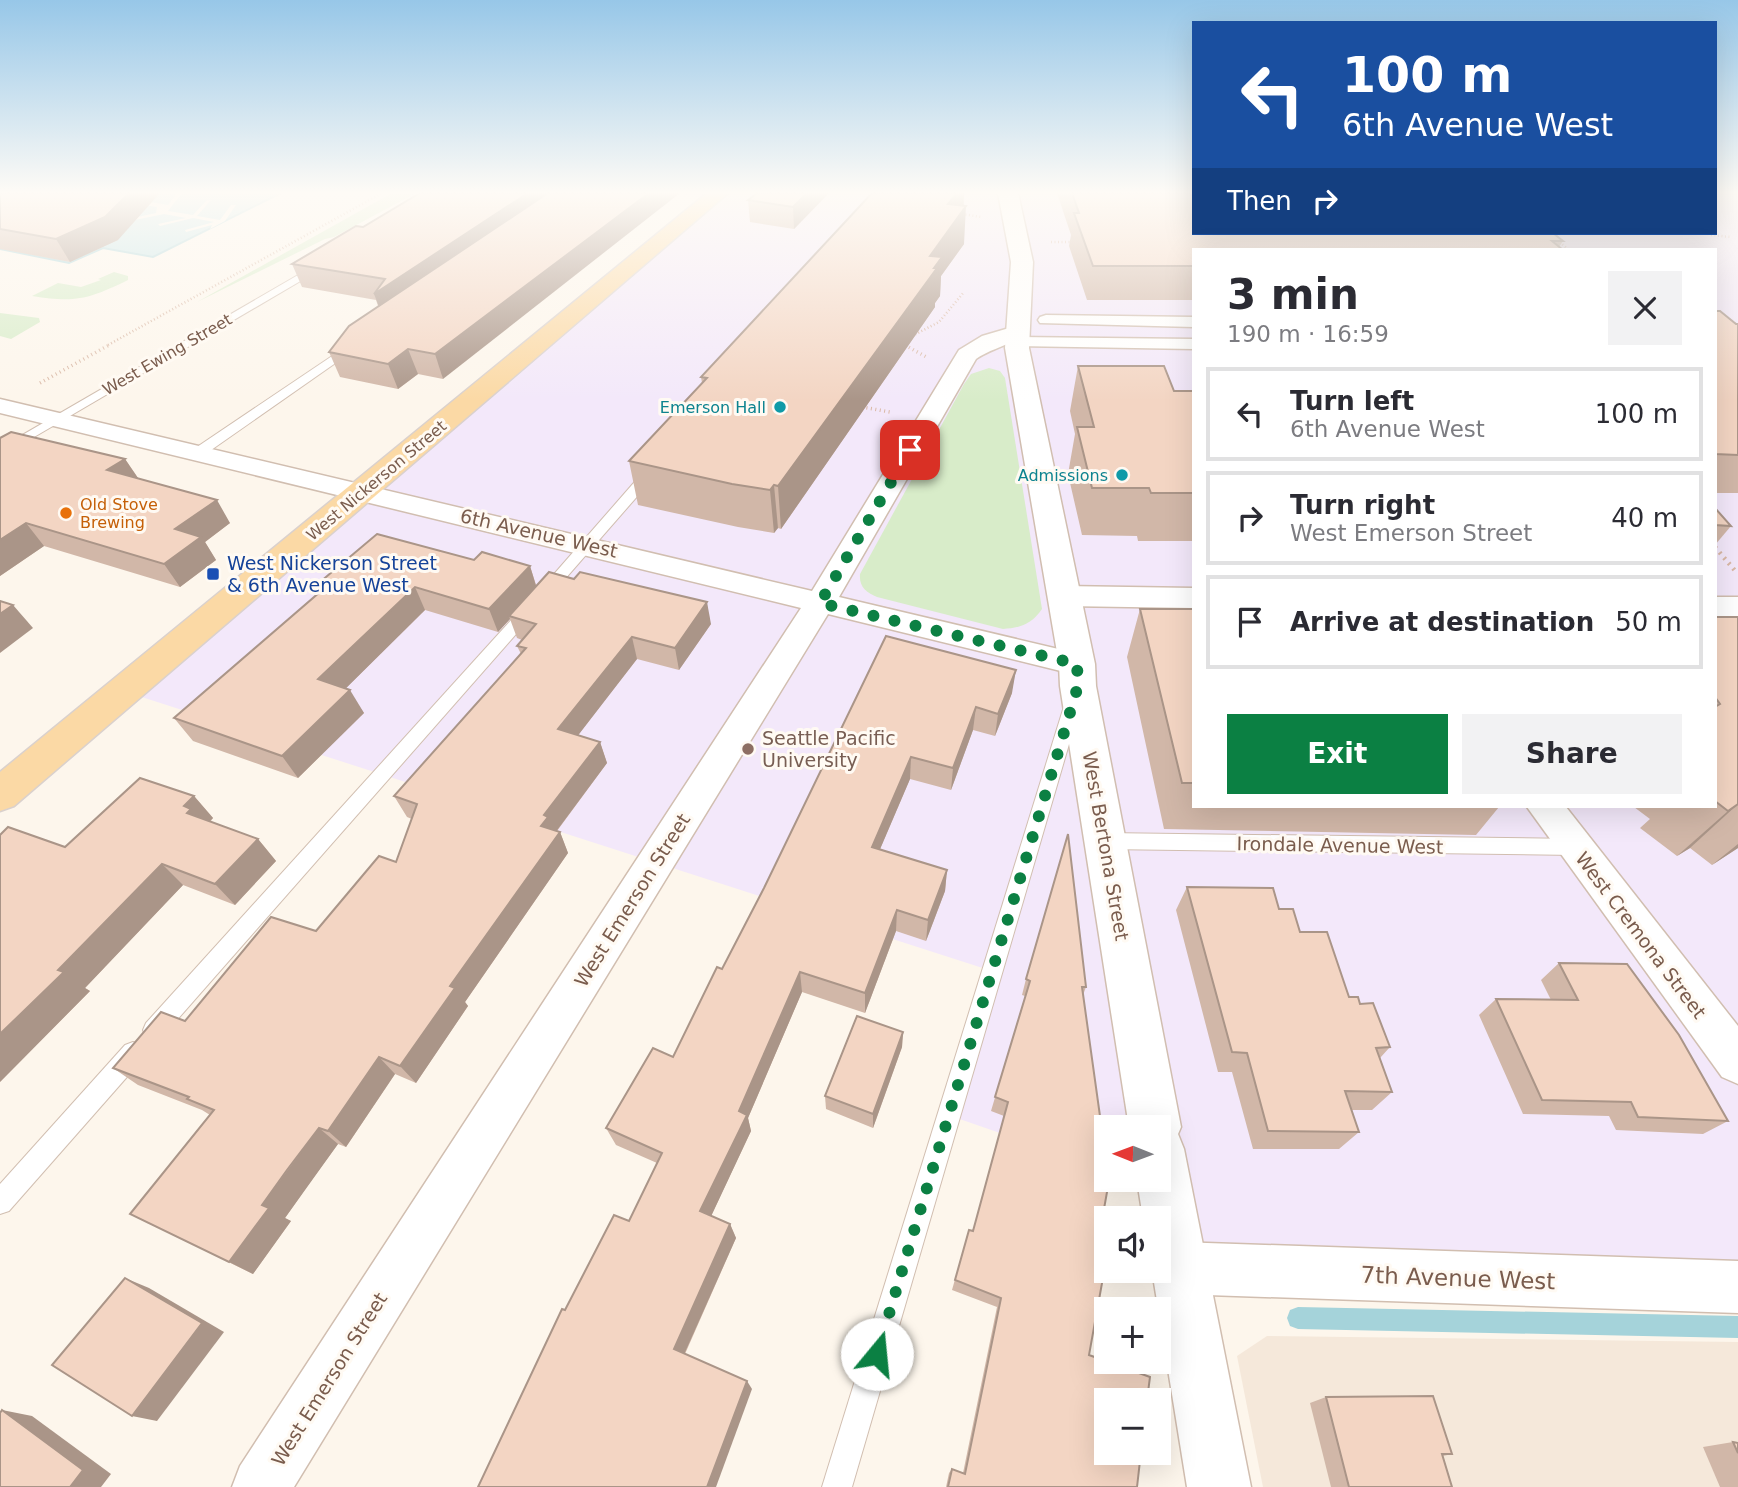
<!DOCTYPE html>
<meta charset="utf-8">
<style>
:root{--surface:#fff;--page:#f2f2f3;--text:#2b2b33;--muted:#7c7c81;--line:#e1e1e2;--accent:#0b8043}
body{margin:0;font-family:"DejaVu Sans",sans-serif;background:var(--page);color:var(--text);height:100vh;display:flex;flex-direction:column;font-size:26px;white-space:nowrap}
*{box-sizing:border-box;margin:0}
p{font-size:23px;color:var(--muted)}
.icon{flex:none;width:38px;height:38px;fill:none;stroke:currentColor;stroke-width:2;stroke-linecap:round;stroke-linejoin:round}
.map{position:relative;flex:1;overflow:hidden}
.sheet{position:absolute;left:1192px;top:248px;width:525px;height:560px;display:flex;flex-direction:column;background:var(--surface);border-radius:0px;box-shadow:0 7px 28px #0002}
.sheet>*{flex:none}
.guide{position:absolute;left:1192px;top:21px;width:525px;height:214px;border-radius:0px;box-shadow:0 7px 28px #0002;background:#1a4fa0;color:#fff;overflow:hidden}
.needle{width:46px;rotate:271deg}
.tools{position:absolute;left:1094px;top:1115px;display:grid;gap:14px}
.tools a{display:grid;place-items:center;width:77px;height:77px;border-radius:0px;background:var(--surface);box-shadow:0 7px 28px #0002;font-size:35px}
.pin{position:absolute;display:grid;place-items:center;width:60px;height:60px;color:#fff;margin:-30px;border-radius:14px;box-shadow:0 4px 10px #0006}
.me{position:absolute;width:77px;margin:-38px;rotate:17deg;stroke-linejoin:round;filter:drop-shadow(0 0 5px #0008)}
.turn{display:flex;align-items:center;gap:24px;height:147px;padding:0 35px;font-size:32px}
.turn .icon{width:91px;height:91px;stroke-width:2.5}
.turn b{display:block;font-size:49px;line-height:60px}
.then{display:flex;align-items:center;height:66px;padding:0 35px;background:#0003;gap:14px;font-size:26px}
.round{display:grid;place-items:center;flex:none;width:74px;height:74px;border-radius:0px;background:var(--page)}
.headline{display:flex;align-items:center;justify-content:space-between;height:119px;padding:0 35px}
h1{font-size:42px;font-weight:700;line-height:52px}
.button{display:flex;gap:14px;margin-top:auto;padding:14px 35px}
.button a{flex:1;height:80px;border-radius:0px;background:var(--accent);color:#fff;font-size:28px;font-weight:700;line-height:80px;text-align:center}
.button a+a{background:var(--page);color:var(--text)}
ul{padding:0;list-style:none}
li{display:flex;align-items:center;gap:21px;height:94px;margin:0 14px 10px;padding:0 21px;border:4px solid var(--line);border-radius:0px}
li div{flex:1}
li b{display:block;font-size:26px}
li em{font-style:normal}
.map>svg:first-child{display:block}
.residential{fill:#f5e8da}
.education{fill:#f3e8fa;fill-rule:evenodd}
.green{fill:#d8ecc9}
.water{fill:#bfe3e8;stroke:#a5d3da;stroke-width:2}
.pier{fill:#fdf6ec}
.lines{fill:none;stroke-linecap:round;stroke-linejoin:round}
.stream{fill:#a5d3da;fill-rule:evenodd}
.service-casing{stroke:#d1beb0;stroke-width:2}
.pedestrian-casing{stroke:#d1beb0;stroke-width:3}
.minor-casing{stroke:#d1beb0;stroke-width:3}
.tertiary-casing{stroke:#d1beb0;stroke-width:3}
.primary-casing{stroke:#dad1cd;stroke-width:3}
.path-far2{stroke:#d9b8a5;stroke-width:2.5;stroke-dasharray:1 2.5;stroke-linecap:butt}
.path-far1{stroke:#d9b8a5;stroke-width:3.5;stroke-dasharray:1 3.5;stroke-linecap:butt}
.path{stroke:#d9b8a5;stroke-width:4.5;stroke-dasharray:2 5;stroke-linecap:butt}
.service{fill:#fff;fill-rule:evenodd}
.pedestrian{fill:#fff;fill-rule:evenodd}
.minor{fill:#fff;fill-rule:evenodd}
.tertiary{fill:#fff;fill-rule:evenodd}
.primary{fill:#fbd9a5;fill-rule:evenodd}
.wall{fill:#d1b7a8}
.shaded-wall{fill:#aa9588}
.building{fill:#f3d5c3;stroke:#aa9588;stroke-width:2}
.route{stroke:#0b8043;stroke-width:12;stroke-dasharray:0 21.6}
.culture-dot{fill:#0f9aa8;stroke:#fffaf3;stroke-width:2.5}
.food-dot{fill:#e8710a;stroke:#fffaf3;stroke-width:2.5}
.transit-dot{fill:#1a4fb4;stroke:#fffaf3;stroke-width:2.5}
.education-dot{fill:#8d6e63;stroke:#fffaf3;stroke-width:2.5}
.labels{text-anchor:middle;stroke-width:6;stroke-linejoin:round;paint-order:stroke}
.far-street-label{font-size:16px;fill:#7a5c4d;stroke:#fffaf3}
.far-culture-label{font-size:16px;fill:#0d838f;stroke:#fffaf3;text-anchor:end}
.far-food-label{font-size:16px;fill:#c56008;stroke:#fffaf3;text-anchor:start}
.street-label{font-size:19px;fill:#7a5c4d;stroke:#fffaf3}
.transit-label{font-size:19px;fill:#164399;stroke:#fffaf3;text-anchor:start}
.education-label{font-size:19px;fill:#785e54;stroke:#fffaf3;text-anchor:start}
.near-street-label{font-size:23px;fill:#7a5c4d;stroke:#fffaf3}
</style>
<div class="map">
<svg width="1738" height="1487" viewBox="0 0 1738 1487">
<rect width="100%" height="100%" fill="#fdf6ec"/>
<polygon class="residential" points="1267,1336 1738,1342 1738,1487 1263,1487 1237,1356"/>
<path class="education" d="M673,193h520l1,40h521v-40h23v1094l-560,-19 -12,-77 -33,-11h25v-53h-52v43l-158,-55 44,-144 -869,-280 588,-492zM1194,250h521v557h-521z"/>
<g class="green">
<polygon points="392,193 416,193 334,237 325,239 197,302"/>
<path d="M114,272l14,4v4c-39,19 -52,23 -96,16l26,-13 23,4 20,-7 -3,-1z"/>
<polygon points="0,313 39,318 40,322 11,339 0,336"/>
<path d="M989,368l11,3 5,7 37,231c-10,15 -22,19 -39,20l-126,-32c-11,-5 -18,-10 -17,-23l104,-190 7,-10z"/>
</g>
<polygon class="water" points="0,193 281,193 153,257 103,248 69,263 0,249"/>
<polygon class="pier" points="71,193 97,193 168,205 177,193 182,193 168,211 193,215 207,200 211,200 197,216 220,220 231,205 236,205 225,221 210,229 212,225 186,232 185,230 214,222 193,218 160,226 158,224 186,218 164,214 130,221 128,219 156,213 157,207"/>
<g class="lines">
<polygon class="stream" points="1298,1307 1738,1316 1738,1338 1298,1329 1290,1326 1287,1318 1290,1310"/>
<g class="service-casing">
<g id="service">
<polygon points="317,264 322,267 321,269 0,457 0,448"/>
<polygon points="347,346 357,348 204,455 194,455 194,449"/>
<polygon points="650,469 655,470 655,476 551,595 541,595 538,592 541,589 645,470"/>
<polygon points="527,607 535,612 532,616 162,1037 154,1040 146,1037 143,1030 146,1023 522,608"/>
<polygon points="1073,697 1081,703 852,1487 822,1487 1065,703"/>
<polygon points="1105,833 1575,839 1582,841 1585,847 1582,853 1575,855 1105,849 1098,847 1095,841 1098,835"/>
<polygon points="133,1042 141,1045 144,1053 141,1061 9,1211 0,1214 0,1184 125,1045"/>
</g>
</g>
<g class="pedestrian-casing">
<g id="pedestrian">
<polygon points="1046,315 1194,317 1194,327 1040,323 1038,320 1040,317"/>
<polygon points="1017,337 1194,339 1194,349 1011,346 1009,342"/>
</g>
</g>
<g class="minor-casing">
<g id="minor">
<path d="M1016,326l8,2 3,5c-6,8 -38,16 -51,26l-137,238 249,59 5,8 -5,8 -11,3 -249,-61 -534,873h-62l8,-21 561,-858 -801,-195v-14l812,192 147,-241 23,-14z"/>
<polygon points="1063,586 1194,588 1194,608 1063,606 1052,603 1048,596 1052,589"/>
<rect x="1715" y="597" width="23" height="20"/>
<polygon points="1527,807 1566,807 1738,1026 1738,1084 1722,1077"/>
<polygon points="1178,1242 1738,1261 1738,1313 1178,1294 1160,1286 1153,1270 1158,1270 1160,1250"/>
</g>
</g>
<g class="tertiary-casing">
<polygon id="tertiary" points="998,193 1018,193 1033,262 1029,348 1095,664 1096,686 1181,1127 1178,1134 1184,1149 1251,1487 1187,1487 1152,1270 1158,1270 1158,1218 1143,1218 1137,1180 1158,1180 1158,1127 1129,1127 1060,686 1059,664 1005,348 1011,262"/>
</g>
<g class="primary-casing">
<polygon id="primary" points="707,193 728,193 14,806 0,811 0,772"/>
</g>
<g class="path-far2">
<polyline points="962,214 981,217"/>
<polyline points="1549,233 1569,250"/>
<polyline points="1711,235 1731,237"/>
<polyline points="1051,242 1074,242"/>
<polyline points="912,336 939,322 964,292"/>
<polyline points="108,345 382,193"/>
</g>
<g class="path-far1">
<polyline points="905,345 928,358"/>
<polyline points="40,383 111,344"/>
<polyline points="862,407 890,412"/>
</g>
<polyline class="path" points="1715,547 1737,573"/>
<use href="#service" class="service"/>
<use href="#pedestrian" class="pedestrian"/>
<use href="#minor" class="minor"/>
<use href="#tertiary" class="tertiary"/>
<use href="#primary" class="primary"/>
</g>
<g class="wall">
<polygon points="420,193 443,379 418,374 398,389 340,377 329,352 378,306 376,300 302,287 292,264 363,227"/>
<polygon points="829,193 794,229 750,222 748,200"/>
<polygon points="964,193 964,244 941,276 940,296 935,303 935,307 781,529 778,528 774,533 738,527 638,505 629,461 702,383 701,377"/>
<polygon points="1057,193 1190,193 1194,233 1563,241 1559,247 1194,250 1194,300 1087,300 1069,246 1071,235"/>
<polygon points="0,194 118,240 70,262 0,249"/>
<polygon points="1715,311 1738,324 1738,493 1715,493"/>
<polygon points="1078,366 1174,391 1194,391 1194,541 1138,541 1137,536 1082,535 1068,474 1075,434 1070,411"/>
<polygon points="0,438 125,459 138,478 230,523 205,542 216,560 180,587 44,546 0,576"/>
<polygon points="1715,508 1731,526 1715,545"/>
<polygon points="474,560 530,566 536,585 711,624 679,670 637,659 578,735 600,742 607,763 557,831 560,832 568,853 465,1002 468,1006 416,1083 395,1074 346,1147 338,1144 308,1185 285,1218 291,1221 253,1274 130,1214 210,1115 202,1110 138,1085 113,1068 185,1021 316,931 396,862 412,819 407,817 394,796 521,654 517,646 522,640 517,638 510,619 498,632 425,610 346,688 364,713 298,778 193,741 174,718 316,595 313,588"/>
<polygon points="1140,609 1194,609 1194,807 1499,807 1476,835 1164,829 1127,657"/>
<polygon points="1715,617 1738,617 1738,848 1712,865 1690,848 1677,856 1640,828 1650,819 1634,807 1715,807"/>
<polygon points="886,636 1012,693 995,736 973,730 951,790 910,779 880,849 947,870 945,891 926,941 896,931 865,1013 802,992 748,1118 751,1131 711,1216 730,1224 736,1238 685,1354 752,1389 565,1310 629,1221 657,1163 616,1145 606,1128 673,1057 722,969 764,888"/>
<polygon points="194,796 213,818 210,822 258,839 276,861 235,905 183,885 85,988 90,991 0,1082 65,847"/>
<polygon points="1187,887 1279,909 1300,932 1349,997 1360,1004 1390,1047 1380,1058 1392,1092 1372,1110 1352,1110 1359,1132 1339,1149 1253,1149 1232,1072 1218,1072 1176,910"/>
<polygon points="1559,963 1728,1121 1703,1134 1616,1130 1609,1116 1523,1114 1479,1015 1496,999 1551,1000 1541,980"/>
<polygon points="1026,979 1086,987 1083,995 1102,1220 1089,1355 1137,1487 946,1487 949,1473 952,1469 963,1473 997,1307 952,1290 969,1230 973,1231 1004,1116 991,1111 1025,996 1022,995"/>
<polygon points="903,1032 902,1047 873,1128 826,1109 825,1096"/>
<polygon points="1326,1397 1452,1454 1443,1456 1452,1487 1331,1487 1310,1403"/>
<polygon points="1733,1442 1738,1443 1738,1487 1720,1487 1703,1447"/>
</g>
<g class="shaded-wall">
<polygon points="129,193 160,193 118,240 70,262 56,239"/>
<polygon points="528,193 565,193 383,317 374,294"/>
<polygon points="649,193 680,193 443,379 435,354"/>
<polygon points="807,193 829,193 794,229 793,207"/>
<polygon points="957,193 964,193 963,211 966,206 964,244 941,276 940,296 935,303 935,307 781,529 778,486 930,256 948,204"/>
<polygon points="408,349 418,374 398,389 388,364"/>
<polygon points="125,459 140,481 107,470"/>
<polygon points="774,485 778,528 774,533 770,490"/>
<polygon points="217,500 230,523 205,542 216,560 180,587 164,564 175,529"/>
<polygon points="26,523 44,546 0,576 0,540"/>
<polygon points="530,566 537,589 509,616 510,619 498,632 489,609"/>
<polygon points="415,587 425,610 332,702 318,679"/>
<polygon points="707,602 711,624 679,670 675,648"/>
<polygon points="13,605 33,628 0,653 0,614"/>
<polygon points="632,637 637,659 566,751 558,729"/>
<polygon points="1016,670 1012,693 995,736 998,714"/>
<polygon points="350,690 364,713 298,778 282,756"/>
<polygon points="976,707 973,730 951,790 953,768"/>
<polygon points="600,742 607,763 555,833 560,832 568,853 465,1002 468,1006 416,1083 400,1066 450,986 541,826 544,815"/>
<polygon points="911,757 910,779 872,868 872,847"/>
<polygon points="194,796 213,818 206,825 187,813 184,806"/>
<polygon points="1738,804 1690,848 1677,856 1728,811"/>
<polygon points="258,839 276,861 235,905 215,884"/>
<polygon points="1738,844 1738,848 1712,865"/>
<polygon points="162,864 183,885 85,988 90,991 0,1082 0,1034 58,970"/>
<polygon points="947,870 945,891 926,941 928,920"/>
<polygon points="897,910 896,931 865,1013 865,993"/>
<polygon points="800,972 802,992 748,1118 751,1131 707,1225 700,1211 739,1111"/>
<polygon points="903,1032 902,1047 873,1128 873,1114"/>
<polygon points="379,1057 395,1074 346,1147 328,1131"/>
<polygon points="319,1128 338,1144 285,1218 291,1221 253,1274 229,1262 262,1205"/>
<polygon points="730,1224 736,1238 682,1359 674,1349"/>
<polygon points="125,1278 149,1288 224,1332 157,1421 132,1416"/>
<polygon points="747,1381 752,1389 716,1487 707,1487"/>
<polygon points="2,1410 32,1416 111,1474 101,1487 70,1487"/>
</g>
<g class="building">
<polygon points="2,193 129,193 105,217 56,239 0,229 0,194"/>
<polygon points="420,193 528,193 374,294 385,279 292,264 356,226 363,227"/>
<polygon points="548,193 649,193 435,354 408,349 388,364 329,352 349,326"/>
<polygon points="757,193 807,193 793,207 748,200"/>
<polygon points="872,193 957,193 948,204 966,206 930,256 942,257 934,268 937,268 778,486 774,485 770,490 732,484 629,461 707,378 701,377"/>
<polygon points="1072,193 1190,193 1194,199 1194,233 1553,233 1563,241 1552,241 1563,250 1194,250 1194,266 1093,266 1074,213 1079,213"/>
<polygon points="1715,311 1720,311 1736,324 1738,324 1738,455 1715,454"/>
<polygon points="1078,366 1164,366 1174,391 1194,391 1194,493 1151,493 1149,488 1092,488 1077,427 1094,427"/>
<polygon points="11,432 125,459 107,470 217,500 175,529 201,537 164,564 26,523 0,540 0,438"/>
<polygon points="1715,508 1731,526 1715,525"/>
<polygon points="377,534 474,560 482,552 530,566 489,609 415,587 318,679 350,690 282,756 174,718 321,591 313,588"/>
<polygon points="549,572 574,579 580,572 707,602 675,648 632,637 558,729 600,742 544,815 548,817 541,826 560,832 450,986 455,988 400,1066 379,1057 328,1131 319,1128 287,1170 262,1205 269,1208 229,1262 130,1214 214,1110 187,1099 189,1097 113,1068 161,1012 185,1021 271,917 316,931 379,856 396,862 417,804 394,796 526,648 517,646 536,624 509,616"/>
<polygon points="0,601 13,605 0,614"/>
<polygon points="1140,609 1194,609 1194,783 1182,783"/>
<polygon points="1715,617 1738,617 1738,804 1728,811 1715,801 1715,707 1720,704 1715,697"/>
<polygon points="886,636 1016,670 998,714 976,707 953,768 911,757 872,847 947,870 928,920 897,910 865,993 800,972 739,1111 747,1115 700,1211 730,1224 674,1349 747,1381 707,1487 478,1487 562,1309 565,1310 614,1215 629,1221 662,1153 606,1128 653,1048 673,1057 717,967 722,969 764,888"/>
<polygon points="140,778 194,796 184,806 191,809 187,813 258,839 215,884 162,864 58,970 64,972 0,1034 0,835 8,827 65,847"/>
<polygon points="1068,834 1086,987 1082,987 1106,1159 1106,1180 1109,1180 1109,1181 1102,1220 1106,1221 1106,1261 1089,1355 1150,1377 1147,1400 1106,1400 1106,1452 1141,1452 1137,1487 948,1487 952,1469 965,1474 1001,1298 955,1280 969,1230 973,1231 1008,1102 995,1097 1030,981 1026,979"/>
<polygon points="1187,887 1273,888 1279,909 1293,909 1300,932 1327,932 1349,997 1358,997 1360,1004 1373,1003 1390,1047 1376,1048 1392,1092 1345,1091 1359,1132 1268,1131 1247,1053 1232,1052"/>
<polygon points="1559,963 1627,964 1679,1035 1728,1121 1638,1117 1631,1102 1542,1100 1496,999 1578,1000"/>
<polygon points="857,1016 903,1032 873,1114 825,1096"/>
<polygon points="125,1278 202,1323 132,1416 52,1365"/>
<polygon points="1433,1396 1452,1454 1442,1454 1452,1487 1349,1487 1326,1397"/>
<polygon points="2,1410 83,1470 70,1487 0,1487 0,1413"/>
<polygon points="1733,1442 1738,1443 1738,1453"/>
</g>
<linearGradient id="sky" x2="0" y2="1"><stop stop-color="#97c7e8"/><stop offset="0.48" stop-color="#fefbf6"/><stop offset="1" stop-color="#fefbf6" stop-opacity="0"/></linearGradient>
<rect width="1738" height="401" fill="url(#sky)"/>
<g class="lines">
<polyline class="route" points="877,1354 1078,686 1077,664 820,603 910,450"/>
</g>
<g class="culture-dot">
<circle cx="780" cy="407" r="7"/>
<circle cx="1122" cy="475" r="7"/>
</g>
<circle class="food-dot" cx="66" cy="513" r="7"/>
<rect class="transit-dot" x="206" y="567" width="14" height="14" rx="3.5"/>
<circle class="education-dot" cx="748" cy="749" r="7"/>
<g class="labels">
<g class="far-street-label">
<text transform="translate(167 354) rotate(-30)" y="6">West Ewing Street</text>
<text transform="translate(376 480) rotate(-40)" y="6">West Nickerson Street</text>
</g>
<g class="far-culture-label">
<text x="766" y="413">Emerson Hall</text>
<text x="1108" y="481">Admissions</text>
</g>
<g class="far-food-label">
<text x="80" y="510">Old Stove<tspan x="80" dy="18">Brewing</tspan></text>
</g>
<g class="street-label">
<text transform="translate(539 533) rotate(13)" y="7">6th Avenue West</text>
<text transform="translate(1340 845) rotate(1)" y="7">Irondale Avenue West</text>
<text transform="translate(1106 846) rotate(80)" y="7">West Bertona Street</text>
<text transform="translate(632 900) rotate(-58)" y="7">West Emerson Street</text>
<text transform="translate(1641 935) rotate(53)" y="7">West Cremona Street</text>
<text transform="translate(329 1379) rotate(-58)" y="7">West Emerson Street</text>
</g>
<g class="transit-label">
<text x="227" y="570">West Nickerson Street<tspan x="227" dy="22">&amp; 6th Avenue West</tspan></text>
</g>
<g class="education-label">
<text x="762" y="745">Seattle Pacific<tspan x="762" dy="22">University</tspan></text>
</g>
<g class="near-street-label">
<text transform="translate(1458 1278) rotate(2)" y="8">7th Avenue West</text>
</g>
</g>
</svg>
<div class="tools">
<a><svg class="needle" viewBox="-14 -14 28 28"><path d="M0-13l5 13h-10z" fill="#e53935"/><path d="M0 13l5-13h-10z" fill="#7c7c81"/></svg></a>
<a><svg class="icon" aria-label="sound" viewBox="0 0 24 24"><path d="M4 9h4l5-4v14l-5-4H4zM17 9q2 3 0 6"/></svg></a>
<a>+</a>
<a>−</a>
</div>
<div class="pin" style="left:910px;top:450px;background:#d93025"><svg class="icon" aria-label="arrive" viewBox="0 0 24 24"><path d="M6 21V4h12l-3 4 3 4H6"/></svg></div>
<svg class="me" style="left:877px;top:1354px" viewBox="-20 -20 40 40"><circle r="19" fill="#fff"/><path d="M0-13L10 11 0 6-10 11z" fill="#0b8043"/></svg>
<div class="guide">
<div class="turn"><svg class="icon" aria-label="left" viewBox="0 0 24 24"><path d="M17 20v-9H6M10 6l-5 5 5 5"/></svg><div><b>100 m</b>6th Avenue West</div></div>
<div class="then">Then<svg class="icon" aria-label="right" viewBox="0 0 24 24"><path d="M7 20v-9h11M14 6l5 5-5 5"/></svg></div>
</div>
<section class="sheet">
<div class="headline"><div><h1>3 min</h1><p>190 m · 16:59</p></div><a class="round"><svg class="icon" aria-label="close" viewBox="0 0 24 24"><path d="M6 6l12 12M18 6L6 18"/></svg></a></div>
<ul>
<li><svg class="icon" aria-label="left" viewBox="0 0 24 24"><path d="M17 20v-9H6M10 6l-5 5 5 5"/></svg><div><b>Turn left</b><p>6th Avenue West</p></div><em>100 m</em></li>
<li><svg class="icon" aria-label="right" viewBox="0 0 24 24"><path d="M7 20v-9h11M14 6l5 5-5 5"/></svg><div><b>Turn right</b><p>West Emerson Street</p></div><em>40 m</em></li>
<li><svg class="icon" aria-label="arrive" viewBox="0 0 24 24"><path d="M6 21V4h12l-3 4 3 4H6"/></svg><div><b>Arrive at destination</b></div><em>50 m</em></li>
</ul>
<div class="button"><a>Exit</a><a>Share</a></div>
</section>
</div>
